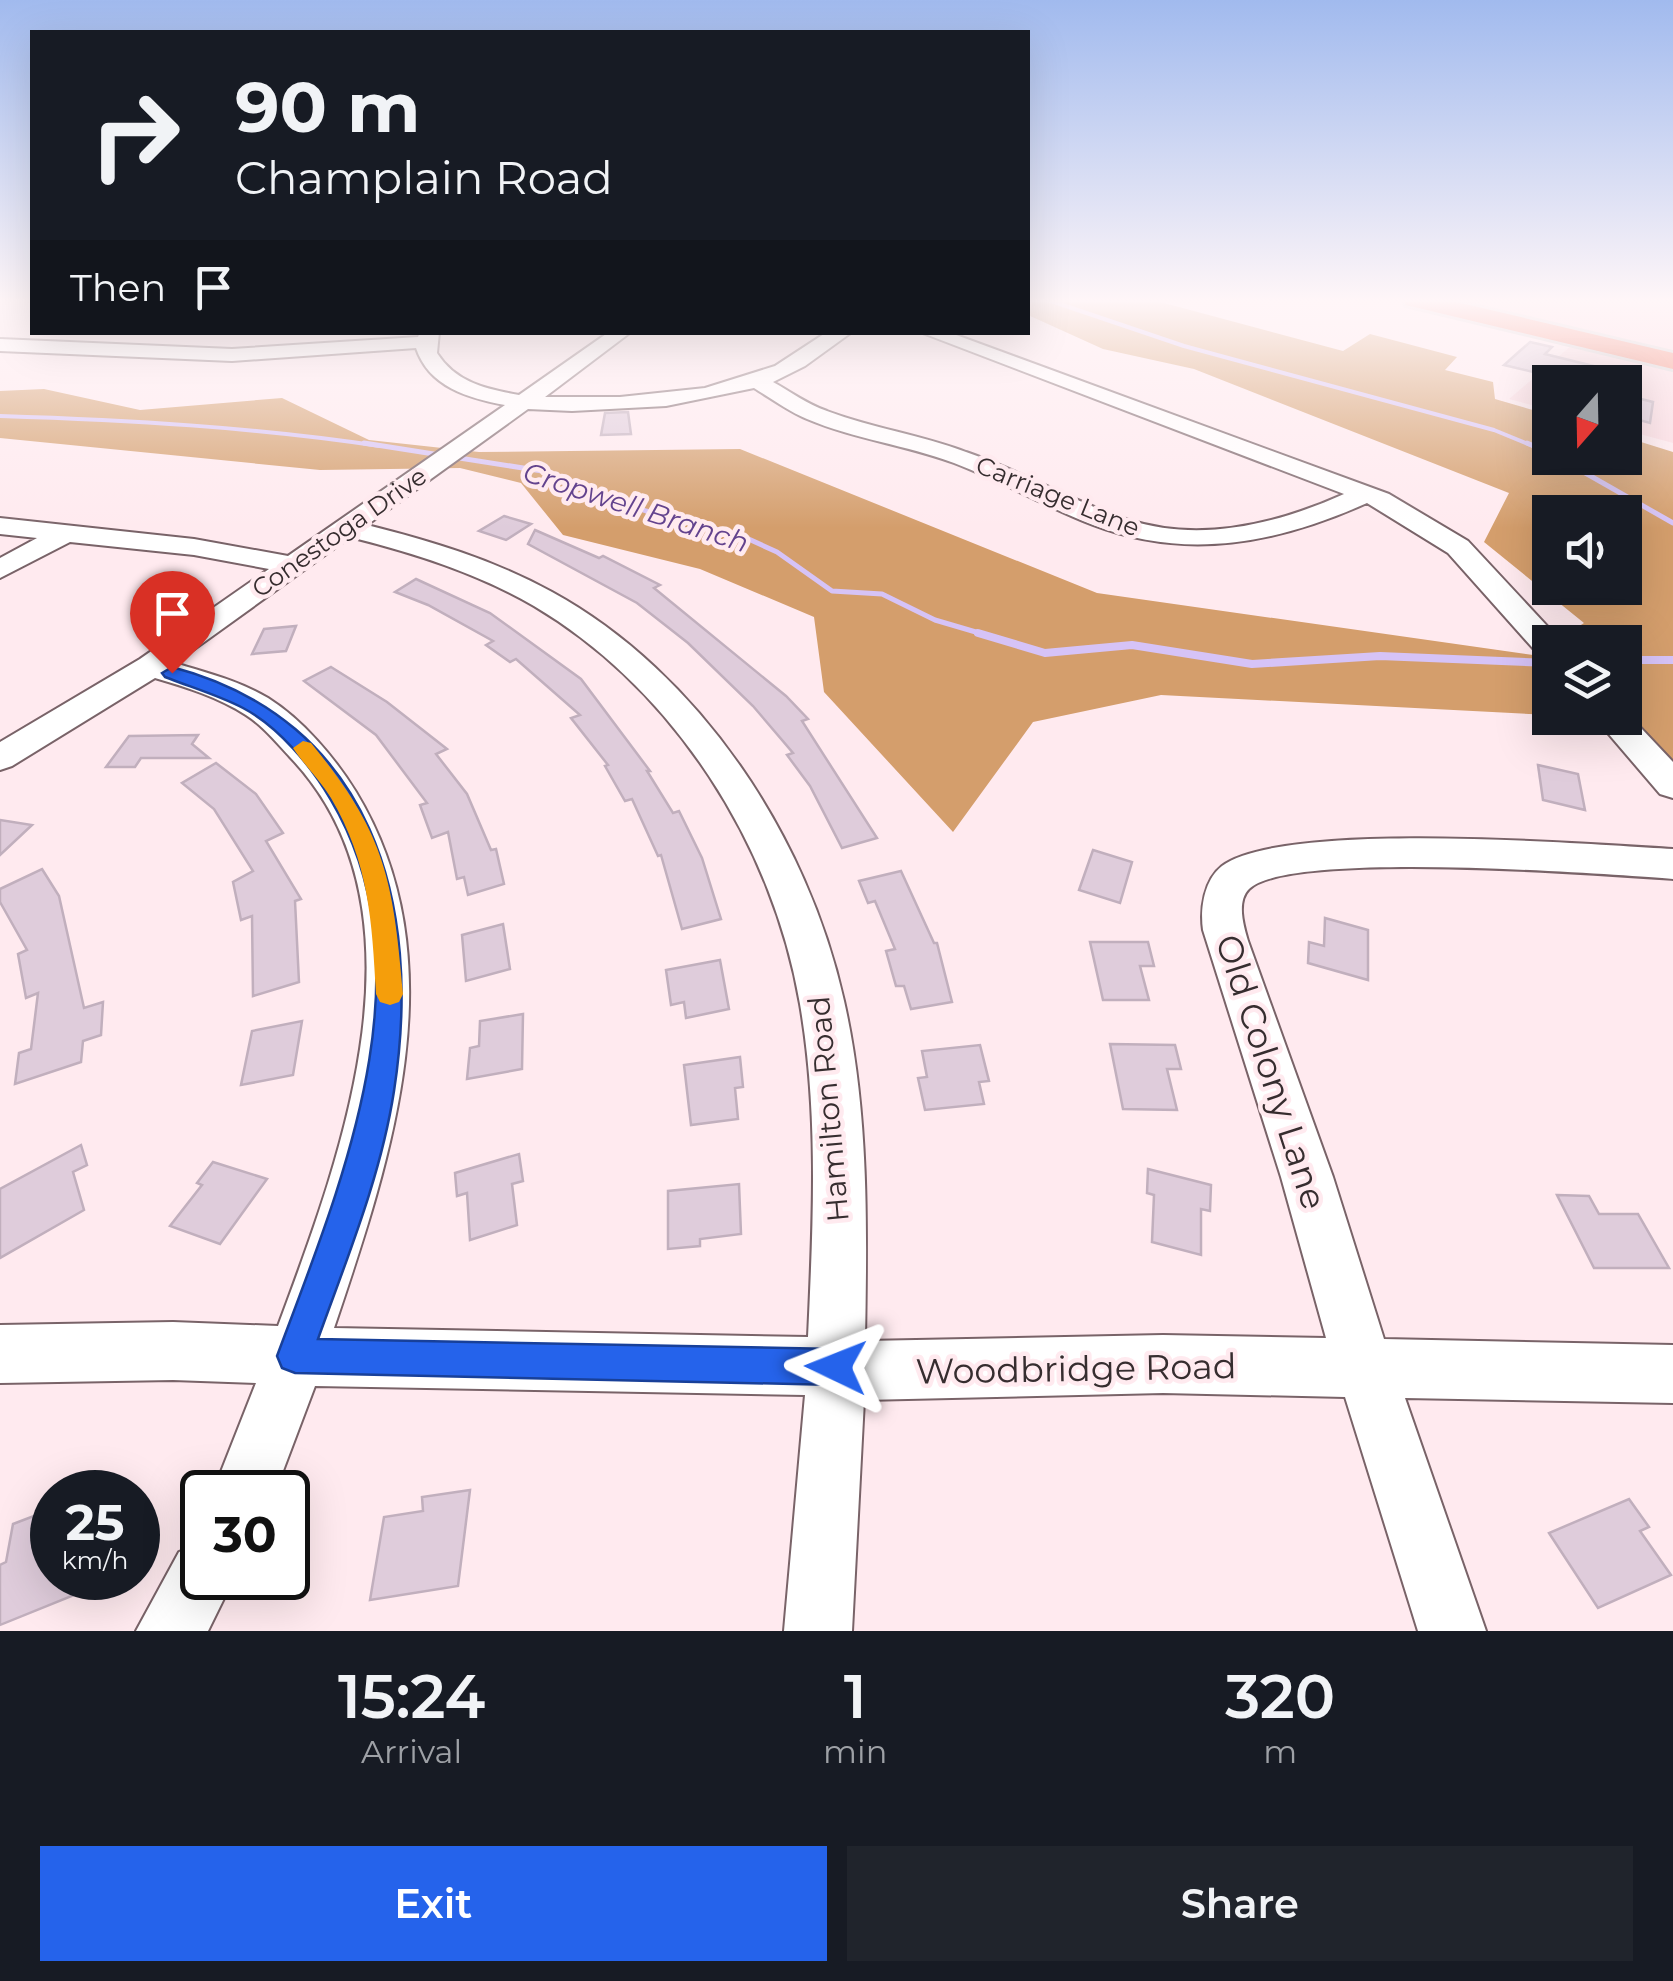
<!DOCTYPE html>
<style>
:root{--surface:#171b24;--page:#20242c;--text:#f1f3f6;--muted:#9ea1a6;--accent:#2563eb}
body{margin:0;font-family:Montserrat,sans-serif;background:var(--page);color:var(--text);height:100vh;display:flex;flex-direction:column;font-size:38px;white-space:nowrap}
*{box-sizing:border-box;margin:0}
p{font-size:32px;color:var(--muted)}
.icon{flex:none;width:55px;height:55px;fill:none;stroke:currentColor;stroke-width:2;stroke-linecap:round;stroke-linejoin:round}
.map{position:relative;height:1631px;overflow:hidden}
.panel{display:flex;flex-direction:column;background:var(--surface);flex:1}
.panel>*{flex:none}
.banner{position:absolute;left:30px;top:30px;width:1000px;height:305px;border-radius:0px;box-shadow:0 10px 40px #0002;background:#171b24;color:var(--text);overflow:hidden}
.needle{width:65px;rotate:200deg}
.tools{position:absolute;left:1532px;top:365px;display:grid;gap:20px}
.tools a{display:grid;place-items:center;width:110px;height:110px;border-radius:0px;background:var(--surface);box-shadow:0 10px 40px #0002;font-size:50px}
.speed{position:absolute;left:30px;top:1470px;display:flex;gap:20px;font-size:50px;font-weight:700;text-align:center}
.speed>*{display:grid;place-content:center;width:130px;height:130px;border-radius:50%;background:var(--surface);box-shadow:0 10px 40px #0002;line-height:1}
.speed small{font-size:25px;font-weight:400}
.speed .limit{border:5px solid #111;border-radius:15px;background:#fff;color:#111}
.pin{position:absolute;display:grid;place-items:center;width:85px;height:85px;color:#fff;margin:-102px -42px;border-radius:50% 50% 50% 0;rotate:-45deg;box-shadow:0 0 10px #0007}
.pin .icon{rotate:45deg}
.me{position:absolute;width:110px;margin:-55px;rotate:272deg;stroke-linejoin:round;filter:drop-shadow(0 0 8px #0008)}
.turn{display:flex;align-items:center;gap:35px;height:210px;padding:0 40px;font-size:45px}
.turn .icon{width:130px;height:130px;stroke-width:2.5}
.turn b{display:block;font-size:70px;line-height:85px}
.then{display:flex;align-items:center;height:95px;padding:0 40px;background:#0003;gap:20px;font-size:38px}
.eta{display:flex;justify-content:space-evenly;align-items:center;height:170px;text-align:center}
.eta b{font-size:60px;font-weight:600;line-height:70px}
.action{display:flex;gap:20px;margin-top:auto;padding:20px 40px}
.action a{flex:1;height:115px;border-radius:0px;background:var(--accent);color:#fff;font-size:40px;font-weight:600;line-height:115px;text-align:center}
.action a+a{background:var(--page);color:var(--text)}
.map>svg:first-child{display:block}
.built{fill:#fcdae1}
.forest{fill:#d49e6c;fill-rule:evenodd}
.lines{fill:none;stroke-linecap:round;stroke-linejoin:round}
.stream-far2{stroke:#d6c3f7;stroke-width:4}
.stream-far1{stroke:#d6c3f7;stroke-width:5}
.stream{stroke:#d6c3f7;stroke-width:8}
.building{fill:#dfccdb;stroke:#c1afbd;stroke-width:2.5}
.minor-casing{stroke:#796368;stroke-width:4}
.highway-casing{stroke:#d3d1d1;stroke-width:6}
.minor{fill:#fff;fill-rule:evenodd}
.highway{fill:#f17b62;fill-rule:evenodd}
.route{fill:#2563eb;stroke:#184099;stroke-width:2.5}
.slow{fill:#f59e0b}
.labels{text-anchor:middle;stroke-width:9;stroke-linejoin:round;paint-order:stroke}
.far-street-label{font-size:25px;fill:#362d2f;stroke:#ffeaef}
.far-water-label{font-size:28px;font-style:italic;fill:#63438e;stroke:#ffeaef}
.street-label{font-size:30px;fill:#362d2f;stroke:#ffeaef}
.near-street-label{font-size:35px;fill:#362d2f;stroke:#ffeaef}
</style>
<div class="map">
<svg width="1673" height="1631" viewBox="0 0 1673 1631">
<rect width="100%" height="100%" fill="#ffeaef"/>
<g class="built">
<polygon points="1457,300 1673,300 1673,351 1594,332"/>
<polygon points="1579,339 1673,361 1673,443 1625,430 1625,382 1550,382 1550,410 1509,399"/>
</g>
<g class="forest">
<path d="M1028,300h125l190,51 27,-17 87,23 -12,13 48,12 2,17 55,16v43h75v-21l48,15v327l-91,-61h43v-76h-71l30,-19 -100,-81 25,-49 -315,-124 -91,-20 -75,-34zM1550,512h75v76h-75z"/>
<polygon points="44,389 140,410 282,398 369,440 479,452 740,449 1097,593 1533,655 1550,645 1550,715 1161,695 1033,722 953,832 824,692 814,617 700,569 563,535 521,483 460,468 320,470 0,438 0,391"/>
</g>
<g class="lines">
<g class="stream-far2">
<polyline points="1048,300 1184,346 1494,430 1533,446"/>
<path d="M0,416c127,4 254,11 380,30"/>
</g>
<g class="stream-far1">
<polyline points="364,443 542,471 567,484 646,511 742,536 777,552 832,591 882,594 935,620 986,635"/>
<polyline points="1527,443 1550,453"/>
<polyline points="1559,458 1673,523"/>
</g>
<g class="stream">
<polyline points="978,633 1045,653 1132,645 1252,664 1380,656 1550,663"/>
<polyline points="1625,660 1673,660"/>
</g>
</g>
<g class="building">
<polygon points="1530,342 1552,347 1545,354 1630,375 1629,382 1542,382 1550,376 1504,365"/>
<polygon points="1625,395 1653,402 1650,423 1625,416"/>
<polygon points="628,412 631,434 601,435 605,413"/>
<polygon points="504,516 531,524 506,540 479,531"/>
<polygon points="535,530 599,558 603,556 660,585 654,588 786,696 808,719 802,721 877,838 842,848 810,786 787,755 793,753 753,706 688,643 637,603 528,544"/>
<polygon points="416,579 490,613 581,679 650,771 647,771 673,813 679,811 702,858 721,919 682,929 661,855 658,856 632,799 625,801 605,766 608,765 571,718 580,715 516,659 510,662 486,645 493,641 428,605 395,592"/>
<polygon points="296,626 286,651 252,654 264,629"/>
<polygon points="331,667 387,702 447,749 436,754 467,794 491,850 496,849 504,884 468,895 464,877 457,879 448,832 432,838 420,805 427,803 376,735 304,681"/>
<polygon points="198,735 192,744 209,758 141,758 135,767 106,767 129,736"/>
<polygon points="216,763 256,794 283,833 266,841 301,899 295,901 299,982 253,996 252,916 241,920 233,882 253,871 214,809 182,783"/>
<polygon points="1538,765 1578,774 1585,810 1543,800"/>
<polygon points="0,820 32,825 0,855"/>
<polygon points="1093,850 1132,862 1120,903 1079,890"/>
<polygon points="42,869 59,896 84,1008 103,1002 101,1035 83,1041 81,1062 15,1084 19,1053 31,1049 38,993 26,998 18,954 27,950 0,902 0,889"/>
<polygon points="901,871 934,943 937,943 952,1002 911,1009 904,986 896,986 886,951 895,949 875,901 868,903 859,881"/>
<polygon points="1325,918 1368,930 1368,980 1308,963 1309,942 1324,946"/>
<polygon points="503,924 510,969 466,981 462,935"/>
<polygon points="1090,942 1148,942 1154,966 1140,966 1149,1000 1103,1000"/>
<polygon points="720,960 729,1009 686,1018 684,1002 671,1005 666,970"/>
<polygon points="523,1014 522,1069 467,1079 470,1048 479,1046 480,1021"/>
<polygon points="302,1021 293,1075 241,1085 252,1031"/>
<polygon points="1110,1044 1175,1045 1181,1069 1167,1069 1177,1110 1123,1109"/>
<polygon points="980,1045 989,1081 979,1082 984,1104 925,1110 918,1078 927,1077 922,1051"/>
<polygon points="740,1057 743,1087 735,1088 738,1119 691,1125 684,1065"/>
<polygon points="81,1145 87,1165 73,1172 84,1210 0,1258 0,1189"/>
<polygon points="519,1154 523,1181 512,1184 517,1225 470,1240 467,1193 457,1196 455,1173"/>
<polygon points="213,1162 267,1179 220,1244 170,1226 202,1185 197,1183"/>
<polygon points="1148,1169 1211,1185 1210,1211 1201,1209 1201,1255 1152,1242 1154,1195 1147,1193"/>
<polygon points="739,1184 741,1234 700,1239 700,1246 668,1249 668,1191"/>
<polygon points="1557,1195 1589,1196 1599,1214 1638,1214 1669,1268 1594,1268"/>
<polygon points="470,1490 458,1586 370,1600 384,1517 423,1511 422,1497"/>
<polygon points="1629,1499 1649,1527 1640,1531 1671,1575 1598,1608 1549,1533"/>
<polygon points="52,1509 52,1578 116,1578 0,1625 0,1565 6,1562 13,1524"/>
</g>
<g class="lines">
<g class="minor-casing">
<g id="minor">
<path d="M420,332h19l-2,21c19,30 50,36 82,42l90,-63h22l-86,65h75l85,-9 70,-22 52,-34h25l-47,34 -32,16c18,10 34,22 54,29 45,17 94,24 139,41 56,19 107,50 163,68 72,23 148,4 215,-26l-424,-162h28l441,162 79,47 93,100 -11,1v15l-11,-2 -91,-102 -81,-50c-89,40 -180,58 -274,22 -47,-18 -92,-44 -139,-62 -48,-18 -100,-24 -147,-44 -19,-8 -35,-20 -53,-31l-88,18 -94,5 -44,-2 -161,116c64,16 127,35 185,67 148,81 256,246 292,409 25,110 23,228 21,340l298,-6 163,3 -45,-161 -78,-247c-3,-21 1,-50 19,-64 62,-46 365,-22 451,-17v30c-67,-5 -384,-29 -424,10 -13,13 -5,38 -1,52l85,236 51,162 289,6v58l-268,-5 81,233h-68l-73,-234 -182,-4 -299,7 -12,231h-68l21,-236 -490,-9 -40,106h-62l43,-109 -83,-3 -173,3v-58l173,-3 105,4c63,-169 157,-417 12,-569 -14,-15 -27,-31 -44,-42 -28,-18 -60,-28 -91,-37l-143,88 -12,4v-28l140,-83 129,-90 -75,-14 -124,-13 -70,36v-20l37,-20 -37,-4v-16l194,21 94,17 217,-151c-37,-7 -76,-18 -89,-57l-184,13 -232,-10v-12l232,10 186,-12zM350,537c64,16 127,36 184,69 140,83 239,239 266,398 19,109 13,223 8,333l-474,-9c58,-172 124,-368 22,-536 -21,-34 -53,-72 -88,-94 -28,-17 -61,-25 -93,-35z"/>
<polygon points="1625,711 1673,762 1673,798 1660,794 1595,718 1625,718"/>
<polygon points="202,1542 202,1578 234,1578 208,1631 136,1631 179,1552"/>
</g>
</g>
<g class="highway-casing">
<polygon id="highway" points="1403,300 1448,300 1673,353 1673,369 1406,305"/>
</g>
<use href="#minor" class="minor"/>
<use href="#highway" class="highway"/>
</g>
<linearGradient id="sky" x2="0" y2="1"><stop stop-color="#a1baee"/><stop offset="0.57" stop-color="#fff6f8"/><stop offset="1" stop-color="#fff6f8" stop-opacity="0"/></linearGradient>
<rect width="1673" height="528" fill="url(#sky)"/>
<path class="route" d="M172,667c201,53 251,237 222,424 -13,85 -47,167 -76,248l518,10 13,5 5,13 -5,12 -13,6 -541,-12 -13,-5 -5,-12c63,-169 156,-384 54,-556 -20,-34 -52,-73 -88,-92 -25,-13 -53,-21 -78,-31l-3,-4z"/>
<path class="slow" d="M303,741l8,2c75,91 82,137 92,251l-4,8 -9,3 -10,-3 -4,-8c-4,-73 -7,-131 -45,-196 -11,-18 -27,-33 -38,-50z"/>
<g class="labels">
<g class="far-street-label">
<text transform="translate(1058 496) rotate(22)" y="9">Carriage Lane</text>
<text transform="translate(339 532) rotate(-35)" y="9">Conestoga Drive</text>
</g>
<g class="far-water-label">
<text transform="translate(636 507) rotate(18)" y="10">Cropwell Branch</text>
</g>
<g class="street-label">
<text transform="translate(829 1109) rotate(-95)" y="10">Hamilton Road</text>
</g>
<g class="near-street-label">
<text transform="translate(1271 1072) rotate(72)" y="12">Old Colony Lane</text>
<text transform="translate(1076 1369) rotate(-1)" y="12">Woodbridge Road</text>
</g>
</g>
</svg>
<div class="tools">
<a><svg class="needle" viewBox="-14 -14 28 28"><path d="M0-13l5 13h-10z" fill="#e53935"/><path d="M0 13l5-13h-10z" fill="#9ea1a6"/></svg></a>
<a><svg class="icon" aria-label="sound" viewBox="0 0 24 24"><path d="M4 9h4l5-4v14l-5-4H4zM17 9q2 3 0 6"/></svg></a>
<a><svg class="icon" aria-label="layers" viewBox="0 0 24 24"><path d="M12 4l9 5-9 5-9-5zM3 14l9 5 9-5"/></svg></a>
</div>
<div class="speed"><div>25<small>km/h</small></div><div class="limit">30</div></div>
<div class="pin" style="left:172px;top:673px;background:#d93025"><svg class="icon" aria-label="arrive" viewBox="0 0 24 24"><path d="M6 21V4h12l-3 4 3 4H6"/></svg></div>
<svg class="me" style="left:836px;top:1367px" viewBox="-20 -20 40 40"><path d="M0-17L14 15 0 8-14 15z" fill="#2563eb" stroke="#fff" stroke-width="4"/></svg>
<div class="banner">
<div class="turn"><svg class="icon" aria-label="right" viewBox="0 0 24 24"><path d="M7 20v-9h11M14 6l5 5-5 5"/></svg><div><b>90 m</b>Champlain Road</div></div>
<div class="then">Then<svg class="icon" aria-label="arrive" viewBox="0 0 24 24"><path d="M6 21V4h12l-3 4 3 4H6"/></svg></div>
</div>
</div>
<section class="panel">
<div class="eta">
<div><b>15:24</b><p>Arrival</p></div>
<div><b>1</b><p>min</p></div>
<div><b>320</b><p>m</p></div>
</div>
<div class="action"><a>Exit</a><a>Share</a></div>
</section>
